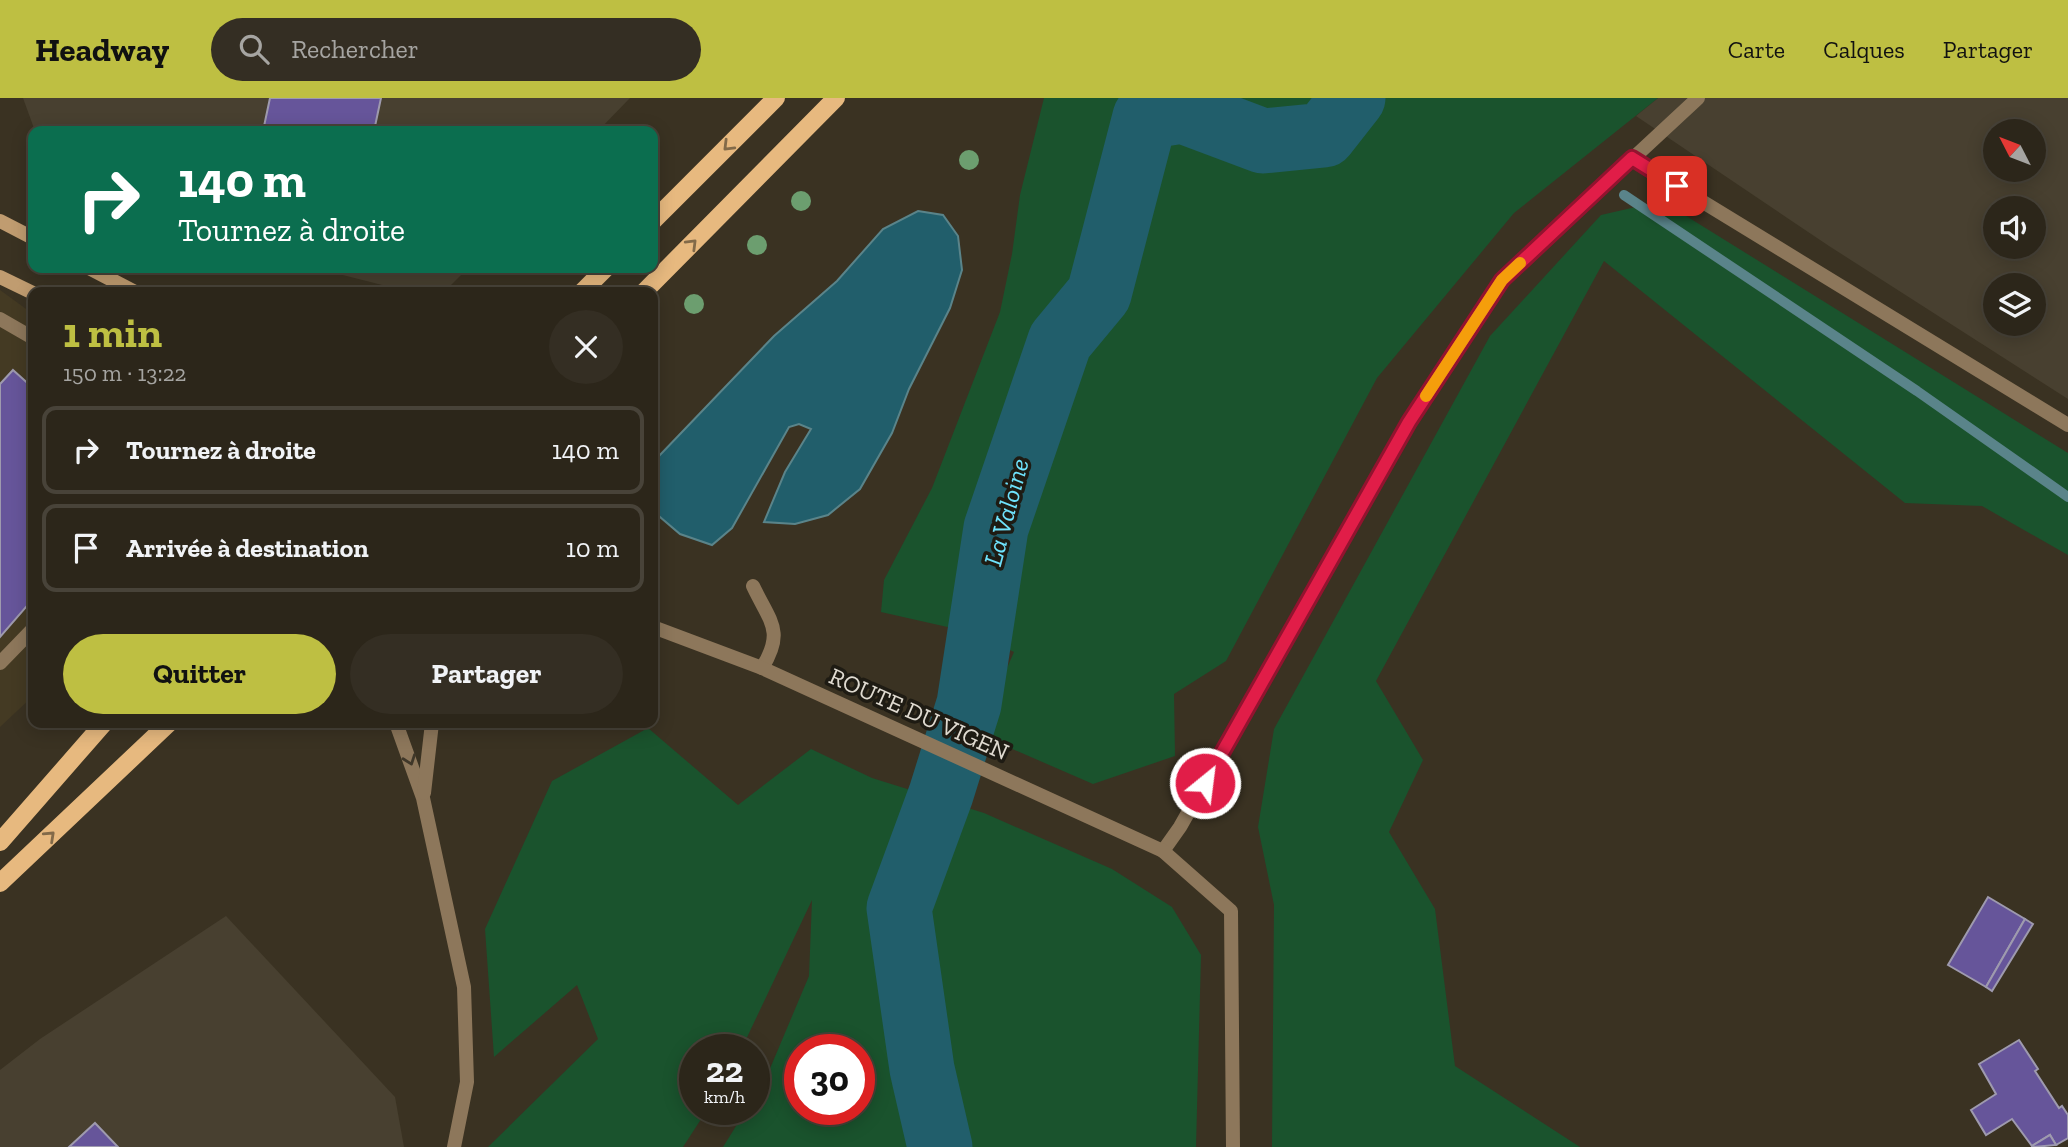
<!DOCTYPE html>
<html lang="fr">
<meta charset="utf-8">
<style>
:root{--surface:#2c261a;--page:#342e23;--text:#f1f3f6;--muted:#a6a5a2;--line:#484339;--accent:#bebf42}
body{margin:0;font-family:"Zilla Slab",serif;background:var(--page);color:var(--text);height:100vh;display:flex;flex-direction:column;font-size:26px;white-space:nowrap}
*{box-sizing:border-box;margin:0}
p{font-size:23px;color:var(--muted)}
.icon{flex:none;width:38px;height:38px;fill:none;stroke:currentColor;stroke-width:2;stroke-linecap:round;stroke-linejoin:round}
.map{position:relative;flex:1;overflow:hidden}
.details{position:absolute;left:28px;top:189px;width:630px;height:441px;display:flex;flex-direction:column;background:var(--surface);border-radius:14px;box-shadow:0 4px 18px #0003,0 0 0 2px var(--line)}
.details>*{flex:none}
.hud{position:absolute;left:28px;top:28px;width:630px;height:147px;border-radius:14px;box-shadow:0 4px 18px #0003,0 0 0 2px var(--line);background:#0b6e4f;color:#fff;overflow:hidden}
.needle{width:46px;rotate:312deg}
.tools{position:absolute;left:1983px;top:21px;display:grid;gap:14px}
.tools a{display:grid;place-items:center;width:63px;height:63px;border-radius:50%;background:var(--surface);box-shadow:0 4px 18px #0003,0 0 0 2px var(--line);font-size:35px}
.speed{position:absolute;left:679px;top:936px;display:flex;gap:14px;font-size:35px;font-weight:700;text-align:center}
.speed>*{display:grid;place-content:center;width:91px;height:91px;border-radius:50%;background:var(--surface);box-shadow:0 4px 18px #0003,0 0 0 2px var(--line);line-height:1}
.speed small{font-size:18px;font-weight:400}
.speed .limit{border:10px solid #d22;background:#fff;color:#111}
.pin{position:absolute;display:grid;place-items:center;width:60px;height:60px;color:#fff;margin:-30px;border-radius:14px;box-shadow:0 4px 10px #0006}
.me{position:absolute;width:77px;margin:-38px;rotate:29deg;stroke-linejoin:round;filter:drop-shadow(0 0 5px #0008)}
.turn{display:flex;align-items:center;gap:24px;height:147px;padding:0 35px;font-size:32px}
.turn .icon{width:91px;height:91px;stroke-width:2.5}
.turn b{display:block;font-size:49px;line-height:60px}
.round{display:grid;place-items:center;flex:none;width:74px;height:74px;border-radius:37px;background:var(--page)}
.summary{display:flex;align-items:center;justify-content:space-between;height:119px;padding:0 35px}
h1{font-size:42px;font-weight:700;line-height:52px;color:var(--accent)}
.cta{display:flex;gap:14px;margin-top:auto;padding:14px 35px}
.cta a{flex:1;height:80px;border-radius:42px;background:var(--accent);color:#111;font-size:28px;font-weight:700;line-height:80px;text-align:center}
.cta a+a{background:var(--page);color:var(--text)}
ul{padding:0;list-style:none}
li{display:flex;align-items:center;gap:21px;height:88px;margin:0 14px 10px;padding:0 21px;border:4px solid var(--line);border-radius:14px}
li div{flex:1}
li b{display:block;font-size:26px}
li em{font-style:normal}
header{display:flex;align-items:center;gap:42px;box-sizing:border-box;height:98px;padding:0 35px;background:var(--accent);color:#111}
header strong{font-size:33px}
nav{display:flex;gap:38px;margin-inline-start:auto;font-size:24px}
.search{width:490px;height:63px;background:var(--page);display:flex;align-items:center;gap:18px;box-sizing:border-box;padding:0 24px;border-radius:38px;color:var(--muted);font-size:26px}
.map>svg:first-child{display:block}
.built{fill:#443a23}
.industrial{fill:#484030;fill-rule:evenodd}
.green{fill:#1a532d;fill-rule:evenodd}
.water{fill:#215e6b;stroke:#5a848a;stroke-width:2}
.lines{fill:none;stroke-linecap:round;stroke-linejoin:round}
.stream{stroke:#5a848a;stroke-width:10}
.river{stroke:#215e6b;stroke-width:65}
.building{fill:#66559a;stroke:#9e9aae;stroke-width:2}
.service{stroke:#8d775b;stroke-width:14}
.minor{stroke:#8d775b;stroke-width:14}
.tertiary{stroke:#8d775b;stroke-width:14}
.secondary{stroke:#c09c70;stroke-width:14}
.primary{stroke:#e7b97f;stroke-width:18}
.tree{fill:#6c9e6f}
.oneway{stroke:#826a49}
.oneway2{stroke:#3f3729}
.route-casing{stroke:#92132f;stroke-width:18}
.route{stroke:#e11d48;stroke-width:12}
.slow{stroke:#f59e0b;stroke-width:12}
.labels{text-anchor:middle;stroke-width:7;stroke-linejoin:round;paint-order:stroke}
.street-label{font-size:24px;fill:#e0dbd1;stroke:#1e1b13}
.water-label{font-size:26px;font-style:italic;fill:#6fe3fd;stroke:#1e1b13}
</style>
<header>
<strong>Headway</strong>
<div class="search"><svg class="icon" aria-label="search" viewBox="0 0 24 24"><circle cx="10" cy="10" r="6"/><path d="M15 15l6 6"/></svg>Rechercher</div>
<nav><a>Carte</a><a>Calques</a><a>Partager</a></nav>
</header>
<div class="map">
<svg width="2068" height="1049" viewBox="0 0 2068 1049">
<rect width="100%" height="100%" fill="#3a3222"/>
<polygon class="built" points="0,192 33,216 33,598 0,629"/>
<g class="industrial">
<polygon points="23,0 630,0 598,33 35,33"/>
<path d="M1658,0h410v301l-239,-153 -193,-130zM1995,33h39v39h-39zM1995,110h39v39h-39zM1995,187h39v39h-39z"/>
<polygon points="315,170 468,170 444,194 410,194"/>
<polygon points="226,818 395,999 404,1049 0,1049 0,972 40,941"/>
</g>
<g class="green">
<polygon points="1044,0 1658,0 1514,115 1377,280 1226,563 1174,596 1175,658 1093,686 978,636 1014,554 974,535 881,514 884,482 932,390 1000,214 1012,156 1020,97"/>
<polygon points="1662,103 2068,355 2068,457 1982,408 1905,405 1604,163 1376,583 1423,662 1389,734 1435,811 1455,968 1580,1049 1272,1049 1274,807 1258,729 1274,631 1490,238 1601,117"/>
<path d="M648,630l90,77 73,-56 61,29 112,35 128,56 60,38 29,48 -5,192h-473l23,-37h8v-14l12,-18 43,-102 3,-76 -71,150h-46v60h12l-24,37h-195l110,-108 -21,-54 -83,72 -9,-128 67,-148zM859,952v60h-59v-60z"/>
</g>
<polygon class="water" points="918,113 943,117 958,138 962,172 950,210 909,291 892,335 860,391 828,417 795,426 764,424 785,374 811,331 799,326 789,329 732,430 712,447 680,436 653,413 659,358 774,238 837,183 883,131"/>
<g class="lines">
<polyline class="stream" points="1624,97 1917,293 2068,399"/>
<polyline class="river" points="940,1049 922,971 899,810 941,696 969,606 996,430 1060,243 1099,196 1145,19 1183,13 1263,43 1324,37 1353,0"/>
</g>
<g class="building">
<polygon points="270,0 381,0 374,33 263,33"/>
<polygon points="13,272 33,290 33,501 0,539 0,286"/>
<polygon points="1988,799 2025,821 1986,889 1948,867"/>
<polygon points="2025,821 2033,826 1992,893 1986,889"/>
<polygon points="2019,942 2038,971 2035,973 2059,1010 2062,1008 2068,1017 2068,1040 2056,1047 2050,1037 2032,1048 2012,1021 1986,1037 1971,1012 1996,996 1979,966"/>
<polygon points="95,1025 118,1049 69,1049"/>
<polygon points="2050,1037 2056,1047 2033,1049 2032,1048"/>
</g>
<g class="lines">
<g class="service">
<polyline points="0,221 33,240"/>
<path d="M753,488c17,36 32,45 9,82"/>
<polyline points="0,565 33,531"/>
</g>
<g class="minor">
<polyline points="1631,60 2068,327"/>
<polyline points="396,625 423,700 464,889 467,984 454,1049"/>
<polyline points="424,695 432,625"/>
<polyline points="1163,753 1180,729 1409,324 1502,182 1698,0"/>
</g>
<polyline class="tertiary" points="653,529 762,570 1163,753 1231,813 1233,1049"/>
<g class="secondary">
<polyline points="0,123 33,140"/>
<polyline points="89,170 135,194"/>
<polyline points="0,179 33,195"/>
</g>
<g class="primary">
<polyline points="653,123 776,0"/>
<polyline points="582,194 606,170"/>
<polyline points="644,194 836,0"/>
<polyline points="0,744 104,625"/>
<polyline points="0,785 169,625"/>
</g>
</g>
<g class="tree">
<circle cx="969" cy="62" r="10"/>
<circle cx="801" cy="103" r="10"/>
<circle cx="757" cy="147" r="10"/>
<circle cx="694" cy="206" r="10"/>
</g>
<defs><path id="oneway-chevron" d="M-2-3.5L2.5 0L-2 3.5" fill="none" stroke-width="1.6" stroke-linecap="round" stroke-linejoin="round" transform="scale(1.75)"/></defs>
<g class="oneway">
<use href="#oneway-chevron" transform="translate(728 48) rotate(135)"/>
<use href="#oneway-chevron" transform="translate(692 146) rotate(-45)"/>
<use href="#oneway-chevron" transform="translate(50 738) rotate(-43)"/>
</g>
<use class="oneway2" href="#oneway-chevron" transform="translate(410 662) rotate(70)"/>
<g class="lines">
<g class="route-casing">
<polyline id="route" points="1205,685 1409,324 1502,182 1632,60 1677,88"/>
</g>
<use href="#route" class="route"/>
<polyline class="slow" points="1426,298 1502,182 1520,165"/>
</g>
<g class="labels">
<g class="street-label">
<text transform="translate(919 616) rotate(24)" y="8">ROUTE DU VIGEN</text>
</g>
<g class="water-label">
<text transform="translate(1006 414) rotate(-75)" y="9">La Valoine</text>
</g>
</g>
</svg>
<div class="tools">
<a><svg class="needle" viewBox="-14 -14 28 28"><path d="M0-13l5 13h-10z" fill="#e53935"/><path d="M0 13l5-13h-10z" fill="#a6a5a2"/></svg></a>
<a><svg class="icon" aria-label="sound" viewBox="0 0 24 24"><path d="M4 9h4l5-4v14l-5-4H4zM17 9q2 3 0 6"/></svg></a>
<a><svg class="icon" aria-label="layers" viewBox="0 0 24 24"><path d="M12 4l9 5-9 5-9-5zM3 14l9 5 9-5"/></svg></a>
</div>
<div class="speed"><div>22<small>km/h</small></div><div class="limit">30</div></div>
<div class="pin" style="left:1677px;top:88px;background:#d93025"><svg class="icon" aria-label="arrive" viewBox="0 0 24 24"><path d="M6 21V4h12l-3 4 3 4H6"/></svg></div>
<svg class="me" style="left:1205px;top:685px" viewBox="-20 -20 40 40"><circle r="17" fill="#e11d48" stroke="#fff" stroke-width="3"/><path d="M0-11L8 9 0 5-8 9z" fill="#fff"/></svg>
<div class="hud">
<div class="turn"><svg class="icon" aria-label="right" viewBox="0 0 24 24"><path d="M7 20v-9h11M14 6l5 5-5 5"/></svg><div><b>140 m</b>Tournez à droite</div></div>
</div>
<section class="details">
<div class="summary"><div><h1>1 min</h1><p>150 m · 13:22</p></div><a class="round"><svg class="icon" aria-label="close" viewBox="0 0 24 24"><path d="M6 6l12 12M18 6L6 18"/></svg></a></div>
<ul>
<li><svg class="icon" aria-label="right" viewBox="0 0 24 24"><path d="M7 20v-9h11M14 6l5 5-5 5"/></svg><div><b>Tournez à droite</b></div><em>140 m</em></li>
<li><svg class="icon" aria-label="arrive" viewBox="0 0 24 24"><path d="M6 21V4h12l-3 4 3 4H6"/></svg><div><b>Arrivée à destination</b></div><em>10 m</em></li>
</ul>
<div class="cta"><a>Quitter</a><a>Partager</a></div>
</section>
</div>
